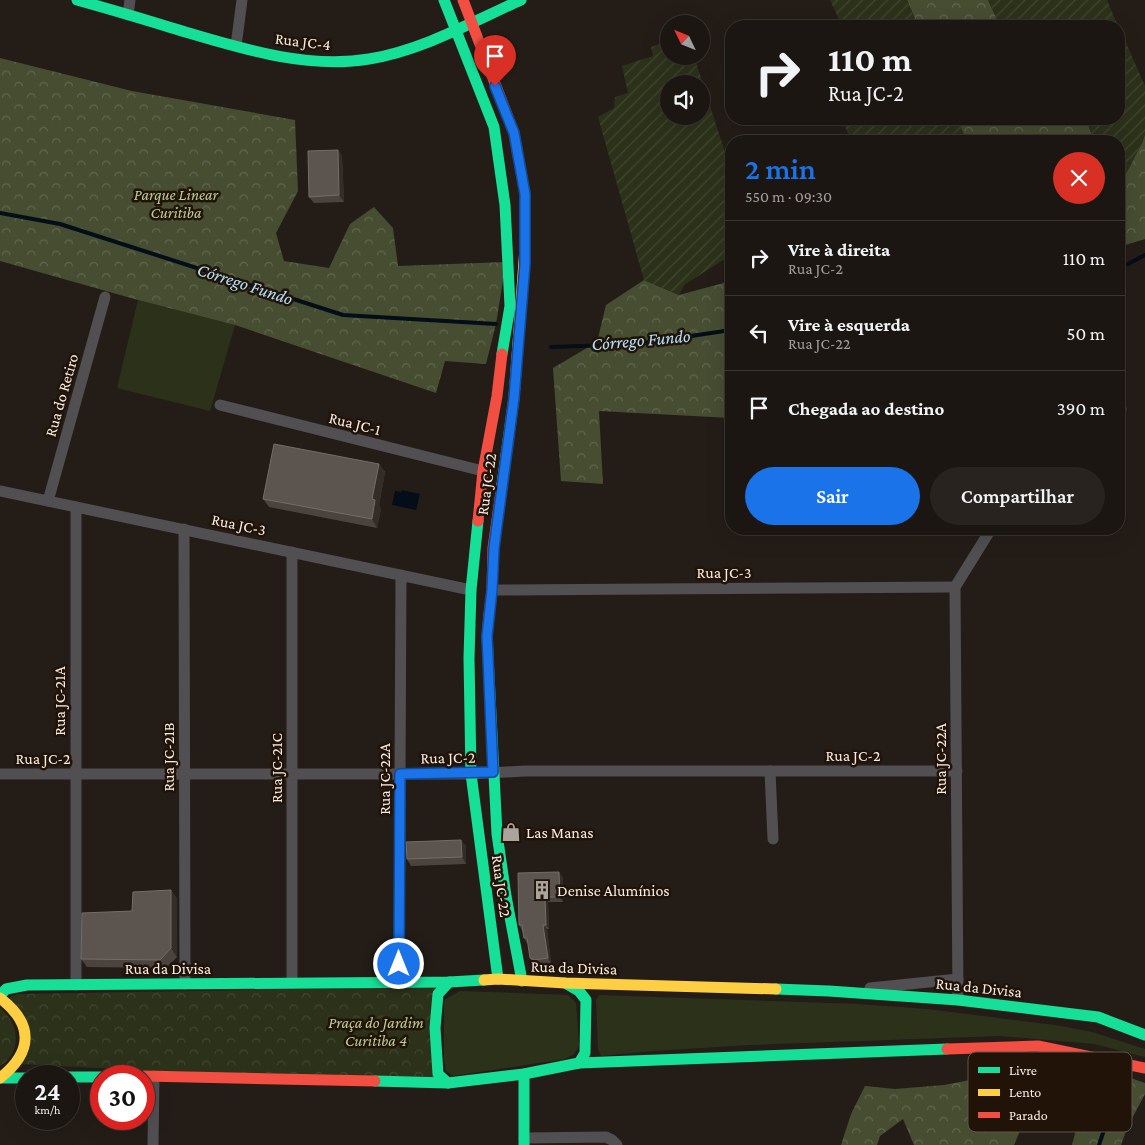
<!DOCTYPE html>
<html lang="pt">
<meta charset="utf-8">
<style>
:root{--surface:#1b1611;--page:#28231f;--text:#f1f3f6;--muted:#a09f9f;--line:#393531;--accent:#1a73e8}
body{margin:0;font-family:"Crimson Pro",serif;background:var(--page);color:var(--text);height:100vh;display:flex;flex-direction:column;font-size:19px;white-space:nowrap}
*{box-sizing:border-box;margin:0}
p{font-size:16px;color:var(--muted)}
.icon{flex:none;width:28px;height:28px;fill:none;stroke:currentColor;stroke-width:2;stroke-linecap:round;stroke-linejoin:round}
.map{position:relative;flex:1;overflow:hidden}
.panel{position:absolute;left:725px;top:135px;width:400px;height:400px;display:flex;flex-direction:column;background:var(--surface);border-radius:20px;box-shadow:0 5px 20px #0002,0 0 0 1px var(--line)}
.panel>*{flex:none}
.banner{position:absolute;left:725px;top:20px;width:400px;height:105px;border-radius:20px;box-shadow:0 5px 20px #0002,0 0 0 1px var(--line);background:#1b1611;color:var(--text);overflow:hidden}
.needle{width:32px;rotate:313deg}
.tools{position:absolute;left:660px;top:15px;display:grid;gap:10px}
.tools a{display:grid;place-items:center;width:50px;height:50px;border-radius:50%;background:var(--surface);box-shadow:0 5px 20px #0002,0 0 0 1px var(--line);font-size:25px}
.speed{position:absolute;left:15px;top:1065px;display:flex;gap:10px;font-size:25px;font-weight:700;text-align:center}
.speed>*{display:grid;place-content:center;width:65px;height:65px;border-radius:50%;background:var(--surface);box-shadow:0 5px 20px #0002,0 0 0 1px var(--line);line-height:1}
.speed small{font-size:12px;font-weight:400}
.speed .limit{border:8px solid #d22;background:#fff;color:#111}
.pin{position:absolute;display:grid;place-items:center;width:42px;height:42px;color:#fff;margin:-51px -21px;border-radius:50% 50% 50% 0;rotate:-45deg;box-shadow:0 0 5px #0007}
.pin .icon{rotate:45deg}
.me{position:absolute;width:55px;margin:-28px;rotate:0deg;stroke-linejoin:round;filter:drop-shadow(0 0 4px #0008)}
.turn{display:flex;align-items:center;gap:18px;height:105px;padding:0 20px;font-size:22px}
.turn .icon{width:65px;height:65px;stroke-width:2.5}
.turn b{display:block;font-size:35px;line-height:42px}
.round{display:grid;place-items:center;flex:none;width:52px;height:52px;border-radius:26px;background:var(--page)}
.overview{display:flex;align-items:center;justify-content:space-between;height:85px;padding:0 20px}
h1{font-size:30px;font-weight:600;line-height:38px;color:var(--accent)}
.action{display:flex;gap:10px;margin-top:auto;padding:10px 20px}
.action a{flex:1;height:58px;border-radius:30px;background:var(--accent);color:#fff;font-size:20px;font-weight:600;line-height:58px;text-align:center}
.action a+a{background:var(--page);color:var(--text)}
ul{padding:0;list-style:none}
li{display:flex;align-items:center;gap:15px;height:75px;padding:0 20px;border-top:1px solid var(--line)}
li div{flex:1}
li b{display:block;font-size:19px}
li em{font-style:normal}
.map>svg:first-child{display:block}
.grass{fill:#2c321a}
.forest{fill:url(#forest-crowns)}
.park{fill:url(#park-crowns)}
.garden{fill:url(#garden-furrows);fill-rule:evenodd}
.water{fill:#030e18}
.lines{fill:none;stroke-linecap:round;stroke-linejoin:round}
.stream{stroke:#030e18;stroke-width:4}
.street{stroke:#514f52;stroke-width:11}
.fast{stroke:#16e098;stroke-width:11}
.slow{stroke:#ffcf43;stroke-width:11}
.jam{stroke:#f24e42;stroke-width:11}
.wall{fill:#4a433e}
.shaded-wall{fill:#332c27}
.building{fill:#5c554f;stroke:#746d67}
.route-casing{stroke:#114b97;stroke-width:12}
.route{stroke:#1a73e8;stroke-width:9}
.labels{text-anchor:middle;stroke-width:5;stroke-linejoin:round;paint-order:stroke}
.street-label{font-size:16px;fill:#f6ece4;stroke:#211308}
.park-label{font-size:16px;font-style:italic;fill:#bbce94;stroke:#211308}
.poi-label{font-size:16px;fill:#f6ece4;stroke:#211308;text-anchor:start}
.water-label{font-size:18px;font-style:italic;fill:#b0e2ff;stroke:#211308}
.key{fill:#211308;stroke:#61544a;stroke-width:1}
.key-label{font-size:14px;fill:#f6ece4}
</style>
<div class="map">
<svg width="1145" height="1145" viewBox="0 0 1145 1145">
<defs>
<pattern id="forest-crowns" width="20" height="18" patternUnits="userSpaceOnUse" patternTransform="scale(1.25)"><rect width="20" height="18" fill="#464d31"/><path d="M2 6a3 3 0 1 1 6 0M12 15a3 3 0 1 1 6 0" fill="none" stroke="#61674f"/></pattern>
<pattern id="park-crowns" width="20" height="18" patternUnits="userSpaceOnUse" patternTransform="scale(1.25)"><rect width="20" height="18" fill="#2c321a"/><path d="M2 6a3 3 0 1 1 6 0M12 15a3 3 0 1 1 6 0" fill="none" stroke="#414630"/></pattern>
<pattern id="garden-furrows" width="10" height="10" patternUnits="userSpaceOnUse" patternTransform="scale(1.25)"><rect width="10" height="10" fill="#2c321a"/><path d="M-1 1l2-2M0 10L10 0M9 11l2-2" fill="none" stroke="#414630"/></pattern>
</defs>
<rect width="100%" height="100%" fill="#241d17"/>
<g class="grass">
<polygon points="138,300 235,325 210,411 117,388"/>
<polygon points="460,991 568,995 576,1003 579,1046 574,1054 565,1059 453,1076 446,1071 444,1061 444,1000"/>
<polygon points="599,995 857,1004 927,1009 1055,1025 1092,1032 1145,1049 1145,1057 1094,1044 1000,1036 749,1045 653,1051 601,1056 598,1049 596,1000"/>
</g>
<g class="forest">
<polygon points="907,0 988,0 1000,26 918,26"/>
<polygon points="0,58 132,91 295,120 298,191 276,233 284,261 329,268 350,224 374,207 393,228 398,266 506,262 496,324 486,364 445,361 436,393 235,325 138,300 0,261"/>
<polygon points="957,119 1086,119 1094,141 951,141 964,135"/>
<polygon points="1145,134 1145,239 1119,247 1119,180 1121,183 1142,143"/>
<polygon points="644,280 679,295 731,281 731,418 599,411 603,484 561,481 553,368 597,342 606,305"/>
<polygon points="1093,1065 1145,1083 1145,1094 1128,1126 1121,1145 1072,1145"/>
<polygon points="1033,1068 1037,1091 1014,1145 914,1145 903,1119 880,1136 877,1145 841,1145 851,1114 865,1086 895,1089 944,1085"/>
</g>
<g class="park">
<polygon points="439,987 436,1077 157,1071 20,1064 25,1056 10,997 18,994"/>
<path d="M0,1008c19,15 23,44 0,58z"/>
</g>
<g class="garden">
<polygon points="830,0 907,0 918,26 842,26"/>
<polygon points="988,0 1107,0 1118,26 1000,26"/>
<polygon points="1119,27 1145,86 1145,134 1142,143 1121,183 1119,180 1119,141 1094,141 1086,119 1119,119"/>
<path d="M669,41v15h25l37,115v84l-47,30 -5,10 -35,-15 -46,-163 16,-9 1,-11 13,-4 -6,-27 31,-10 -2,-9zM669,84h32v32h-32z"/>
<polygon points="841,119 957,119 964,135 951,141 852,141"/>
</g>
<polygon class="water" points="402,490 420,494 416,510 392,505 395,491 401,492"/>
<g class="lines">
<g class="stream">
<polyline points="0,213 60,224 343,315 496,324"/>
<polyline points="1119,266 1128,264 1145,255"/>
<polyline points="551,347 638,344 731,330"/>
<polyline points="1099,1145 1118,1088"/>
</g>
<g class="street">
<polyline points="128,15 130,0"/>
<polyline points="236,46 242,0"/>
<polyline points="1119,403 1121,409 1119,419"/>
<polyline points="220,405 483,471"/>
<polyline points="0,491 471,590"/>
<polyline points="48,501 105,297"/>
<polyline points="76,507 76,985"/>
<polyline points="184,529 185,984"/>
<polyline points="292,552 292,983"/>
<polyline points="492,590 955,587"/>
<polyline points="770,771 773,839"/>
<polyline points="0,774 471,774 525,771 957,771"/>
<polyline points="399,983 401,575"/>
<polyline points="870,988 958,979"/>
<polyline points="958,1000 955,587 991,529"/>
<polyline points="524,1138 606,1137 612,1140 617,1145"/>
<polyline points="153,1145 154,1076"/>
</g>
<g class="fast">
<path d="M77,0c32,9 63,18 95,28 62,18 131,42 197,31 54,-9 103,-37 152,-59"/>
<polyline points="444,0 494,127 505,205 510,306 502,354"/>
<polyline points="478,521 471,590 469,658 471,774 498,979"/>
<polyline points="489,615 487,636 497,834 506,896 522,981"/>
<polyline points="565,983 579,991 586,1000 585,1053 579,1063"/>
<polyline points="776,989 829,991 958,1000 1098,1017 1145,1035"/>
<polyline points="0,996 6,989 27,985 449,982 484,980"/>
<polyline points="524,1074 524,1145"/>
<polyline points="69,1077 101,1077"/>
<polyline points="0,1078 26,1078"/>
<polyline points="375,1081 448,1083 524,1074 579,1063 947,1049"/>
<polyline points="448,1083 438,1074 435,1028 438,994 449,982"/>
</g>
<g class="slow">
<polyline points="502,485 514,398 525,248"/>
<polyline points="484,980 498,979 565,983 776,989"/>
<path d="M0,998c34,26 33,54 0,80"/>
</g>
<g class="jam">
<polyline points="463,0 514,133 525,194 525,248"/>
<polyline points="478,521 483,471 497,396 502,354"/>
<polyline points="489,615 492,590 493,548 502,485"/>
<polyline points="947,1049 1038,1046 1145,1068"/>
<polyline points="144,1076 375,1081"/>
</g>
</g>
<g class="wall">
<polygon points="338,150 342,156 344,202 314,203 309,197"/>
<polygon points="379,464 385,472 379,505 381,509 377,528 269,507 263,499"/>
<polygon points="461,840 466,846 466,864 411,866 407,859"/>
<polygon points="563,877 563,902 548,902 549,929 547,929 551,963 537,965 533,963 530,958 528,943 527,943 524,938 522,930 519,925"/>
<polygon points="171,890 177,899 177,957 166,968 87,967 81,959"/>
<polygon points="101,1082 101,1101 99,1101 94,1095"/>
</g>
<g class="shaded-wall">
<polygon points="338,150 342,156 344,202 339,195"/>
<polygon points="379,464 385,472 379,505 381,509 377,528 372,519 372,499"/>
<polygon points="461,840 466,846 466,864 462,857"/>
<polygon points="559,872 563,877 563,902 560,897"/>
<polygon points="171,890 177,899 177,957 171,948"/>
<polygon points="545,897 548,902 549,929 546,925"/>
<polygon points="543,925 547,929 551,963 548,958"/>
</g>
<g class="building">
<polygon points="338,150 339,195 309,197 308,151"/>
<polygon points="274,444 379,464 372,499 375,500 372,519 263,499"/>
<polygon points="461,840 462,857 407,859 406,842"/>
<polygon points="559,872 560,897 545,897 546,925 543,925 548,958 534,960 530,958 527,938 524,938 522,925 519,925 518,873"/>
<polygon points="171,890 171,948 160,960 81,959 82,913 132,911 133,892"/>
<polygon points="95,1081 101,1082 101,1095 94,1095"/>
</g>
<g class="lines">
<g class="route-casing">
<polyline id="route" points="399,964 400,774 493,772 487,636 492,590 494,548 514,398 525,264 525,194 514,133 495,86"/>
</g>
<use href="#route" class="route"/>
</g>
<defs>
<g id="shop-bare" transform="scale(1.5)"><path d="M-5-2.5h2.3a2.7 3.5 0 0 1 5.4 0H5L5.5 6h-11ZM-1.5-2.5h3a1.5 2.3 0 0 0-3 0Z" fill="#aca49c" stroke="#211308" stroke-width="2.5" paint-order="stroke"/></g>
<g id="building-bare" transform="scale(1.5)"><path d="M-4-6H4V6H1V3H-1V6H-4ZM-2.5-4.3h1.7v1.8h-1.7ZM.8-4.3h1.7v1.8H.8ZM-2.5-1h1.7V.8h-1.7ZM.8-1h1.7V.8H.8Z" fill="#aca49c" stroke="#211308" stroke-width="2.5" paint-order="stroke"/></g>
</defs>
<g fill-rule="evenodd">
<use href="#shop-bare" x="511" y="832"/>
<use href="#building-bare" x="542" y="890"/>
</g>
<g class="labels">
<g class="street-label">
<text transform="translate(303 41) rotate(7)" y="6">Rua JC-4</text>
<text transform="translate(61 395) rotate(-74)" y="6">Rua do Retiro</text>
<text transform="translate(355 423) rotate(14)" y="6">Rua JC-1</text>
<text transform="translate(486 484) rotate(-82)" y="6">Rua JC-22</text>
<text transform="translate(239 524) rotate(12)" y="6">Rua JC-3</text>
<text x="724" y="578">Rua JC-3</text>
<text transform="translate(59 701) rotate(-90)" y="6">Rua JC-21A</text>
<text x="853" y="761">Rua JC-2</text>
<text transform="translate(168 757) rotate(-90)" y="6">Rua JC-21B</text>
<text transform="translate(448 757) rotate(-1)" y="6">Rua JC-2</text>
<text x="43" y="764">Rua JC-2</text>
<text transform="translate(940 759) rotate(-90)" y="6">Rua JC-22A</text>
<text transform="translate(276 768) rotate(-90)" y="6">Rua JC-21C</text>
<text transform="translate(384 779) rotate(-90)" y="6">Rua JC-22A</text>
<text transform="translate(502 886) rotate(82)" y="6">Rua JC-22</text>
<text transform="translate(574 967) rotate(2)" y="6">Rua da Divisa</text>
<text x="168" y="974">Rua da Divisa</text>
<text transform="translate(979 987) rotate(6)" y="6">Rua da Divisa</text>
</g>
<g class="park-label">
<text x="176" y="200">Parque Linear<tspan x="176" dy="18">Curitiba</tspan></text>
<text x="376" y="1028">Praça do Jardim<tspan x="376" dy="18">Curitiba 4</tspan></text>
</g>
<g class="poi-label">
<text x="526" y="838">Las Manas</text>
<text x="557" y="896">Denise Alumínios</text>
</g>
<g class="water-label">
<text transform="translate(245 284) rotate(18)" y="6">Córrego Fundo</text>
<text transform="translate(641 340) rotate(-5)" y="6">Córrego Fundo</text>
</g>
</g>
<rect x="968" y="1052" width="164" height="80" rx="8" class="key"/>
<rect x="978" y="1067" width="22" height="6" fill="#16e098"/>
<rect x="978" y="1089" width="22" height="7" fill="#ffcf43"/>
<rect x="978" y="1112" width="22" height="6" fill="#f24e42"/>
<g class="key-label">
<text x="1009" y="1075">Livre</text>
<text x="1009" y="1097">Lento</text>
<text x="1009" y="1120">Parado</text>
</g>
</svg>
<div class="tools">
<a><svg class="needle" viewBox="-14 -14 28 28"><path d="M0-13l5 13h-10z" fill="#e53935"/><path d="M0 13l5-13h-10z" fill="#a09f9f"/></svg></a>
<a><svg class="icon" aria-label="sound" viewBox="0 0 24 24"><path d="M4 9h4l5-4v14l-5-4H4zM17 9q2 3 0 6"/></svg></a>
</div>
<div class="speed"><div>24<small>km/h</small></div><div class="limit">30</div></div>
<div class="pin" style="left:495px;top:86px;background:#d93025"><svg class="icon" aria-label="arrive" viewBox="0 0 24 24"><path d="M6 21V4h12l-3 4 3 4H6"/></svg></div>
<svg class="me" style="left:399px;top:964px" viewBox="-20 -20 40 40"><circle r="17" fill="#1a73e8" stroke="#fff" stroke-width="3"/><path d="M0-11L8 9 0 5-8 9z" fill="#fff"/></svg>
<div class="banner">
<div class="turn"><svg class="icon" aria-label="right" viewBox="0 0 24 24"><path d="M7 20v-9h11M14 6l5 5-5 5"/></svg><div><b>110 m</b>Rua JC-2</div></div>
</div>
<section class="panel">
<div class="overview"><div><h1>2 min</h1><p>550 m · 09:30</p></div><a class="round" style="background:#d93025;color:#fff"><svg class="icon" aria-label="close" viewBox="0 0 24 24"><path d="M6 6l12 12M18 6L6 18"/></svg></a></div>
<ul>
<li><svg class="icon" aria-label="right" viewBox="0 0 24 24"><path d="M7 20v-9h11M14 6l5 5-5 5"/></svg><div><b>Vire à direita</b><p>Rua JC-2</p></div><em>110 m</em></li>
<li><svg class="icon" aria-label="left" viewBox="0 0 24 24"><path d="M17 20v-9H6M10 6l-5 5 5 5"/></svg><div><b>Vire à esquerda</b><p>Rua JC-22</p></div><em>50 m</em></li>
<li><svg class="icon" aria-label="arrive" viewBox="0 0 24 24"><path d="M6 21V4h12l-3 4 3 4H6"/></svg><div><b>Chegada ao destino</b></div><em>390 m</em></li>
</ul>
<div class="action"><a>Sair</a><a>Compartilhar</a></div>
</section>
</div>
